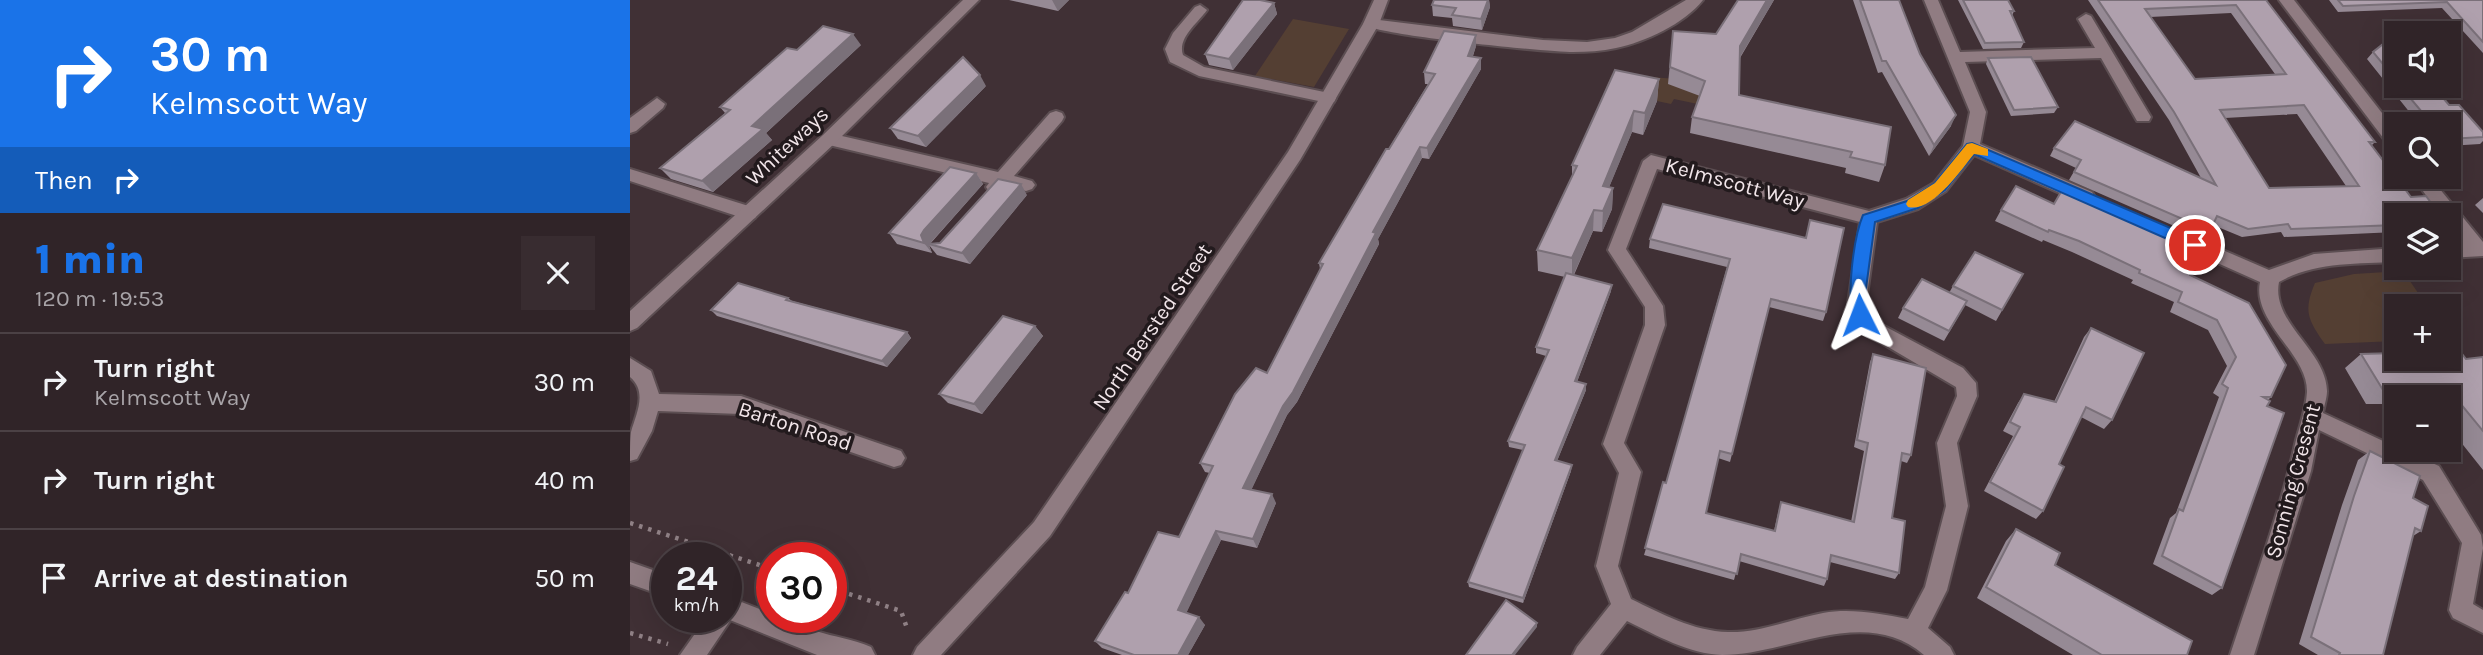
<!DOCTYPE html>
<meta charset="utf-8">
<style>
:root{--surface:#302428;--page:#382c30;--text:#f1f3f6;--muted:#a8a4a8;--line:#4b4145;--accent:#1a73e8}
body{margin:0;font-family:Karla,sans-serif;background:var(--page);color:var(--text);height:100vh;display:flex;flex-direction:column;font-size:26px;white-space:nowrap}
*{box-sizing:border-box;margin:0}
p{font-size:23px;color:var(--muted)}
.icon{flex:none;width:38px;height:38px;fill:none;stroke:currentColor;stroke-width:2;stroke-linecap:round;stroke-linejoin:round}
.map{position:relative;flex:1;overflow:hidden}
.details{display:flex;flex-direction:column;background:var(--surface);width:630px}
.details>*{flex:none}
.top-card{background:#1a73e8;color:#fff;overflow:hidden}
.fabs{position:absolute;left:1754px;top:21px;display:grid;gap:14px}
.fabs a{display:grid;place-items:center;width:77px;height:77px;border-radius:0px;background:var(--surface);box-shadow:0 7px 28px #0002,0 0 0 2px var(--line);font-size:35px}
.speed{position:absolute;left:21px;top:542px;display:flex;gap:14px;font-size:35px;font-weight:700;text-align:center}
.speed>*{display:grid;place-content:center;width:91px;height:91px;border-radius:50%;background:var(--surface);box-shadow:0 7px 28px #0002,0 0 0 2px var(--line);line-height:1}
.speed small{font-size:18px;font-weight:400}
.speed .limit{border:10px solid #d22;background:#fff;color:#111}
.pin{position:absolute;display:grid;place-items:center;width:60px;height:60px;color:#fff;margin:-30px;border:4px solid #fff;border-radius:50%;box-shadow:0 2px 7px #0007}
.me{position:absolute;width:77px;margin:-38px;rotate:357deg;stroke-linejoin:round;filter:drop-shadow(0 0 5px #0008)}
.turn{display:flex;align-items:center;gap:24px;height:147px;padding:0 35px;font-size:32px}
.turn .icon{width:91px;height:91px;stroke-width:2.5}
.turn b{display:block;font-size:49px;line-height:60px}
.then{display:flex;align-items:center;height:66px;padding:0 35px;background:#0003;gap:14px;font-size:26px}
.round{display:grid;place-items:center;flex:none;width:74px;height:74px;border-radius:0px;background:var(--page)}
.overview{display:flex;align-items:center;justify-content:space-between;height:119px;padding:0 35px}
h1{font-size:42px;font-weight:800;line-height:52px;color:var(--accent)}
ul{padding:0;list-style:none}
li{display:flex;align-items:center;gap:21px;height:98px;padding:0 35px;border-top:2px solid var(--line)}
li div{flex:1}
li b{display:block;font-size:26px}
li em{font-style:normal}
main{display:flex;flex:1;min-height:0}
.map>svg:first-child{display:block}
.green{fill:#543f33}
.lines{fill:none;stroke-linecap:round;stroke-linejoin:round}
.service-casing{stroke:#5c4e52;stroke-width:4}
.minor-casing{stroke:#5c4e52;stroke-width:4}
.tertiary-casing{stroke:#5c4e52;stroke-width:4}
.path{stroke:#8f8085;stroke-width:4.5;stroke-dasharray:3.5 6;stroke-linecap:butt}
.service{fill:#907c82;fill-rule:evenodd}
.minor{fill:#907c82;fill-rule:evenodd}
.tertiary{fill:#907c82;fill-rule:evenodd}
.wall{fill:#968a95;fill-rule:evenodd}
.shaded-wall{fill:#7a7079}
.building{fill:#afa0ad;stroke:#7a7079;stroke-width:2;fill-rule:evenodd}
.route{fill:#1a73e8;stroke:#114b97;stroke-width:2}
.slow{fill:#f59e0b}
.labels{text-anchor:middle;stroke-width:7;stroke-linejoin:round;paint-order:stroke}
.street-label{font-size:21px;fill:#f2e6ea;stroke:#221a1d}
</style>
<main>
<section class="details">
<div class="top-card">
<div class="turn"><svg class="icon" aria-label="right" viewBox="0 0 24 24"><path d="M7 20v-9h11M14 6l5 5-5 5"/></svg><div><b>30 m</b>Kelmscott Way</div></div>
<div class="then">Then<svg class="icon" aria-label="right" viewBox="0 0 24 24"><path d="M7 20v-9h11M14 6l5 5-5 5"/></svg></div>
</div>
<div class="overview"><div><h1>1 min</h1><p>120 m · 19:53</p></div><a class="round"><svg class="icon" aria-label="close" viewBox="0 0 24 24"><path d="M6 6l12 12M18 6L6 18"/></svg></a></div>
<ul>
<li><svg class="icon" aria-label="right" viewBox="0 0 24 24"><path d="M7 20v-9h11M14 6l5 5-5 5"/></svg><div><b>Turn right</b><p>Kelmscott Way</p></div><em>30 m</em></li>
<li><svg class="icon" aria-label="right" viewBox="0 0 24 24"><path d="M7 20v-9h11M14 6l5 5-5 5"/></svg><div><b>Turn right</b></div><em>40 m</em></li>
<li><svg class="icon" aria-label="arrive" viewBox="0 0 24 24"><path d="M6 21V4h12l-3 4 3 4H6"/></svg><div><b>Arrive at destination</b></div><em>50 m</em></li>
</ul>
</section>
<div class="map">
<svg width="1853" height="655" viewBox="0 0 1853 655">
<rect width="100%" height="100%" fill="#403035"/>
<g class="green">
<polygon points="663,19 719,29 684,87 625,76"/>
<polygon points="982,74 1060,80 1084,93 1082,107 1044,99 1041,104 975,90"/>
<path d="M1773,271l24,35h-31v35l-71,3c-17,-24 -22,-33 -10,-61l39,-9z"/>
</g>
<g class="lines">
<g class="service-casing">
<g id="service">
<path d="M570,5l7,5c-9,13 -30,28 -24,45l21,12 130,27 2,4 -2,4 -6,1 -129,-27 -29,-14 -5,-13 8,-16 22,-26z"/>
<polygon points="27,98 35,104 33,108 6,131 0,133 0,118"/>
<polygon points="426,111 432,113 434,117 432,121 384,176 402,181 405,185 402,189 396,191 375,186 365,193 359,191 356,187 359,183 199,145 191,139 199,133 368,172 420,113"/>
<polygon points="0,169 125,208 128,213 125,218 119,220 0,181"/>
</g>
</g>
<g class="minor-casing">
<g id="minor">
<polygon points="333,0 349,0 205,143 7,328 0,331 0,311 193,135"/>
<path d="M1056,0h17c-19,24 -58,42 -87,48 -14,3 -29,4 -43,4 -26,0 -199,-17 -210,-28l8,-5 172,21 44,2 28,-4 17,-6z"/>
<path d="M1294,0h14l22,52 135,-4 -17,-29 8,-5 5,2 60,101 -2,4h-12l-36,-63 -136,4 21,50 -6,32 112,48 3,5 -3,5h-12l-106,-47 -28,36 -28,18 -41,13 -11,81 9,18 88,47 13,15 1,13 -20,47 11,63 -21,84 -19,38 22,19 4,8h-30c-59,-51 -136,0 -202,0 -33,-1 -66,-20 -95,-34l-27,34h-27l4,-8 34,-43 -15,-38 23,-93 -16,-29 42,-119v-18l-37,-57 35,-89 8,-6 218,56 37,-12 28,-16 29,-37 7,-34zM1027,169l203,53 -12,81 2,12 11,16 95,56 1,9 -20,47 9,63 -21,81 -17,32c-29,-5 -56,-11 -85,-6 -32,6 -63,20 -95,19 -35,-1 -66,-18 -97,-33l-13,-33 23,-94 -17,-29 41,-118 -2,-19 -37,-57z"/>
<polygon points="1649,0 1664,0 1766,131 1766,149 1760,147"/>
<polygon points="1783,177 1800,177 1853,242 1853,256 1818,258 1818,244 1832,243 1818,226 1818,215 1810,215"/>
<path d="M1551,232l88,38 45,-16 82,-6v14c-40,2 -82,0 -117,20 -8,41 47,68 48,109 0,7 -3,15 -4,22l73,34v3h7l36,16 42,69 2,13 -10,56 10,6v23l-30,-15 -4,-8 13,-67 -39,-63 -104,-50 -8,41 -57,184h-24c23,-71 50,-142 66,-215 4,-15 10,-32 11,-48 1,-38 -55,-69 -47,-110l-85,-38 -3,-5 3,-5z"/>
<path d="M0,358l21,13 8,23 82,2 160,55 4,7 -4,7 -7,2 -153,-53 -83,-3 -6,20 -15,28 -7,2c0,-9 0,-21 1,-29 5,-18 17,-40 -1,-55z"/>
<polygon points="96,609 102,618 77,655 50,655 76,618 96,618"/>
</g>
</g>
<g class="tertiary-casing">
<g id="tertiary">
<polygon points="744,0 758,0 749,24 670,160 420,536 311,655 283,655 287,647 404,522 658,152 733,24"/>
<polygon points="0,562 37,575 37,597 0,584"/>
<path d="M96,596l46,18v4c16,0 29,8 44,13 18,6 37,8 55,16l4,8h-58l-92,-37z"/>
</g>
</g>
<g class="path">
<polyline points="0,523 142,569"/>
<polyline points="201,588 271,611 278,631"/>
<polyline points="0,633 38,644"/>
</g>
<use href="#service" class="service"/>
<use href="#minor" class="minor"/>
<use href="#tertiary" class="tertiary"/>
</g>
<g class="wall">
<polygon points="379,0 439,0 428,11"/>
<polygon points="804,0 859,0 860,7 852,30 823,26 822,18 803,16 802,5"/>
<polygon points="1108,0 1144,0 1110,58 1109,95 1255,165 1249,182 1215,173 1216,168 1060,133 1062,117 1070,96 1038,84 1043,31 1086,34"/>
<polygon points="1223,0 1269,0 1290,54 1321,126 1299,156 1252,72 1248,73"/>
<polygon points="1328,0 1378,0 1384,11 1382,16 1394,42 1391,48 1353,49"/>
<path d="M1458,0h178l109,142 -3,3 24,70v17l-112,5 -3,-5 -39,5 -29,-12 -3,6 -6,8 -135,-59 7,-12 -26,-12 4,-8 147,30 -32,-58zM1601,13l44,61 -80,5 -45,-62zM1667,114l49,72 -77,2 -44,-70z"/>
<polygon points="1699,0 1853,0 1853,53 1812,8 1708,12"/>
<polygon points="644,3 647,14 603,70 579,65 575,54"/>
<polygon points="1766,42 1766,86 1803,86 1819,105 1853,132 1853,141 1850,144 1818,146 1818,124 1789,124 1737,59 1743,52"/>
<polygon points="231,45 136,133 142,140 83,192 41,179 30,168 95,113 90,107 167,50"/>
<polygon points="846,46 843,56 851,69 799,159 792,158 748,239 749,244 667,402 657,415 621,490 646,503 627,548 591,540 556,613 575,625 558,655 492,655 472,648 465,641 498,593 549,537 580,473 575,472 570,463 637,373 690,269 689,263 798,84 795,84 794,72"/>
<polygon points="1358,58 1428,107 1424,113 1381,116 1356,64"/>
<polygon points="1029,79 1027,101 1013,135 1002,132 979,187 983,188 982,209 972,232 963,231 944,275 981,291 947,382 956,390 927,461 941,471 893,603 839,587 838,582 893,450 879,447 878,441 916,356 906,353 906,347 935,277 908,271 907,250 942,176 942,165"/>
<polygon points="356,86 296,147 268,139 260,128"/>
<polygon points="346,173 353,184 300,244 310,243 397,195 340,264 307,255 299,245 302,253 267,244 259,233"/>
<polygon points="1853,198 1853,213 1845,205"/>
<polygon points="1371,210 1560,275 1641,397 1638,400 1592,588 1582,595 1523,564 1540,518 1546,513 1589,397 1583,393 1597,366 1578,330 1540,312 1544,302 1501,283 1503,280 1442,252 1413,240 1412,242 1365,221"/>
<polygon points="1175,238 1196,312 1193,321 1139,307 1100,462 1088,458 1076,513 1144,531 1149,509 1151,502 1221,522 1234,451 1224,447 1240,362 1243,354 1281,455 1277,463 1271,461 1262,518 1269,573 1265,579 1200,562 1197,579 1194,586 1109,561 1104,580 1014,555 1036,483 1097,267 1019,248 1020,239"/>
<polygon points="1393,274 1366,321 1335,305 1314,341 1268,318 1273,308 1319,293 1323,286"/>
<polygon points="158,298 162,301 277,332 281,338 257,367 87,316 81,310"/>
<polygon points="405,326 413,336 352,414 318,403 309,394"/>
<polygon points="1461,328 1482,420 1474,429 1451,417 1429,464 1413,511 1406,519 1354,491 1383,436 1373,431 1388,403 1394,394 1424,402 1454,337"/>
<polygon points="1731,354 1836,359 1853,357 1853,470 1818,426 1818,397 1766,397 1766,404 1736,404 1715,368"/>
<polygon points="1740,451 1783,498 1791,531 1783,536 1753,655 1688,655 1669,644 1712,505 1728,460"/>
<polygon points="1386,529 1425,565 1557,655 1443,655 1347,598 1376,541"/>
</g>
<g class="shaded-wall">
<polygon points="422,0 439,0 428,11"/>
<polygon points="858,0 859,0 860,7 852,30 851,19"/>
<polygon points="1137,0 1144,0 1107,62 1110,46"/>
<polygon points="644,3 647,14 603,70 599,59"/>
<polygon points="223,34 231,45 136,133 142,140 83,192 72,181 122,126"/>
<polygon points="846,35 846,46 839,67 838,56"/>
<polygon points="851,58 851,69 799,159 797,148"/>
<polygon points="350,75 356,86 296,147 288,136"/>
<polygon points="1029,79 1027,101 1013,135 1015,113"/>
<polygon points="1004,111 1002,132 971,207 973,186"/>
<polygon points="1326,115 1321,126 1299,156 1304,145"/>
<polygon points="790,147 792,158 748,239 749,244 667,402 657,415 618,497 613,488 653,406 743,232"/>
<polygon points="346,173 353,184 302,241 299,246 302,253 294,243 291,235 294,230"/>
<polygon points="391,184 397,195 340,264 332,253"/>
<polygon points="983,188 982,209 972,232 973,211"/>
<polygon points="964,210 963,231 942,278 942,258"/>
<polygon points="982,285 981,291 945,387 945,381"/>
<polygon points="405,326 413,336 352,414 344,404"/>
<polygon points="277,332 281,338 257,367 252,361"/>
<polygon points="956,384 956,390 925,466 925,460"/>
<polygon points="942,465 941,471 893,603 893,598"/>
<polygon points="642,494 646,503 627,548 623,539"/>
<polygon points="586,531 591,540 554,618 548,610"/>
<polygon points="569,617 575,625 558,655 548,655"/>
<polygon points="907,623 907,627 885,655 882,655"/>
</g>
<g class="building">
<polygon points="613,0 630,0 644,3 599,59 575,54"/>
<polygon points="804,0 858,0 851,19 822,15 826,8 802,5"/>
<polygon points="1108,0 1137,0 1110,46 1109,95 1261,127 1255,165 1220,157 1222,152 1062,117 1075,81 1040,67 1043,31 1086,34"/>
<polygon points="1230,0 1269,0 1290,54 1326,115 1304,145 1256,61 1252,61"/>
<polygon points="1333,0 1378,0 1384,11 1380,11 1394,42 1355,43"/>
<path d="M1468,0h168l109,142h-6l42,55 15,-1 14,19h-44v10l-105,4 -3,-5 -40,5 -31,-13 -7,15 -136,-59 7,-12 -27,-12 21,-27 141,64 -42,-73zM1606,5l50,69 -91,5 -50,-70zM1674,105l55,81 -90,2 -49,-78z"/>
<polygon points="1708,0 1853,0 1853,42 1817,2 1713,6"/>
<polygon points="193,26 223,34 122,126 133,129 72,181 30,168 100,110 90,107 157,48 167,50"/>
<polygon points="814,31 846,35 838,56 851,58 797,148 790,147 743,232 746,233 663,392 653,406 613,488 642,494 623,539 586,531 548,610 569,617 548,655 504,655 465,641 495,592 498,593 528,532 549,537 583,466 570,463 605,394 626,368 637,373 693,264 689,263 756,149 759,149 805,74 794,72"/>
<polygon points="1762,37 1766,42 1766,80 1743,52"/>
<polygon points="333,57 350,75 288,136 260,128"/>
<polygon points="1401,57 1428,107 1384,110 1358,58"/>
<polygon points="985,70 1029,79 1015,113 1004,111 973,186 983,188 973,211 964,210 942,258 907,250 947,166 942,165"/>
<polygon points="1770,86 1803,86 1819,105 1829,105 1853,132 1853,137 1818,139 1818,124 1802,124"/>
<polygon points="320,167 346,173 294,230 291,235 294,243 259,233"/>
<polygon points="368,179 391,184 332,253 299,244 310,243"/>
<polygon points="1435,185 1574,246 1560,275 1619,303 1656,365 1641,397 1633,397 1640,401 1637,406 1654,413 1592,588 1532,556 1549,509 1553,511 1598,388 1592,384 1606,357 1587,320 1548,302 1552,292 1509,273 1510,270 1449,241 1419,230 1418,232 1371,210 1386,186 1424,204"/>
<polygon points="1033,204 1176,238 1180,220 1214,228 1196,312 1141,299 1102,454 1090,451 1076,513 1145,531 1151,502 1224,522 1238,443 1227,440 1243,354 1296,368 1281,455 1272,453 1262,518 1275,521 1269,573 1201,555 1197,579 1111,554 1107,574 1015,548 1033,482 1036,483 1100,259 1020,239"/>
<polygon points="1345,252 1393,274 1372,310 1323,286"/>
<polygon points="936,273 982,285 945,381 956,384 925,460 942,465 893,598 838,582 895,445 878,441 919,350 906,347"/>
<polygon points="1292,279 1337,301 1319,331 1273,308"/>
<polygon points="108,283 158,298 156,300 277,332 252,361 81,310"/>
<polygon points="373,316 405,326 344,404 309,394"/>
<polygon points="1461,328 1514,353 1482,420 1456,407 1429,464 1434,467 1413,511 1360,482 1390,427 1380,422 1394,394 1426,402"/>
<polygon points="1818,350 1829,350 1836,359 1853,357 1853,431 1830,403 1818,404 1818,397 1803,397 1798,389 1753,390 1731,354 1766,353 1766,359 1818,359"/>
<polygon points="1740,451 1790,476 1783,498 1798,506 1791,531 1785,528 1753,655 1709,655 1710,653 1681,637 1724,496"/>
<polygon points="1386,529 1430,553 1425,565 1562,641 1557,655 1472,655 1356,587"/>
<polygon points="876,600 907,623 882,655 836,655"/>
</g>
<path class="route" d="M1342,143l229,98 2,4 -8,6 -5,-2 -216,-95 -29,36 -27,18 -43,14 -11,81 4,12 -2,5h-11c-10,-21 -1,-84 8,-105l44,-14 28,-18 32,-39z"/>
<path class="slow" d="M1342,143l16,6v7l-14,-2c-13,16 -42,59 -66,53l-2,-3 2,-4 27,-17 32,-39z"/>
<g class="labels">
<g class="street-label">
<text transform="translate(157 146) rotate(-43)" y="7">Whiteways</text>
<text transform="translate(1105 183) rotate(15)" y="7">Kelmscott Way</text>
<text transform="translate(522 327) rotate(-56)" y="7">North Bersted Street</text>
<text transform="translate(165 426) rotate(18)" y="7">Barton Road</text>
<text transform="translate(1663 481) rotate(-75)" y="7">Sonning Cresent</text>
</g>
</g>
</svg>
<div class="fabs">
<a><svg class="icon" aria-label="sound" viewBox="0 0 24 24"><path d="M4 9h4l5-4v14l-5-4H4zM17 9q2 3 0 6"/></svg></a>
<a><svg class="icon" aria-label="search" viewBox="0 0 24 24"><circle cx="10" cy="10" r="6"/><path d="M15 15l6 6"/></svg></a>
<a><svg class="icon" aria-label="layers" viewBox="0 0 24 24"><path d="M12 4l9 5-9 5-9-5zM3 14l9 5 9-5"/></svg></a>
<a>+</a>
<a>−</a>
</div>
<div class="speed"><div>24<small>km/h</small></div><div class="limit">30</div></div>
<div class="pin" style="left:1565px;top:245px;background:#d93025"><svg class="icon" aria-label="arrive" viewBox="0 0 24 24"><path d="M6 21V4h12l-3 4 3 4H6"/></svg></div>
<svg class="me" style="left:1230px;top:315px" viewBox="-20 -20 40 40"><path d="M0-17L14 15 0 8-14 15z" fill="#1a73e8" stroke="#fff" stroke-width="4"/></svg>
</div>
</main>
